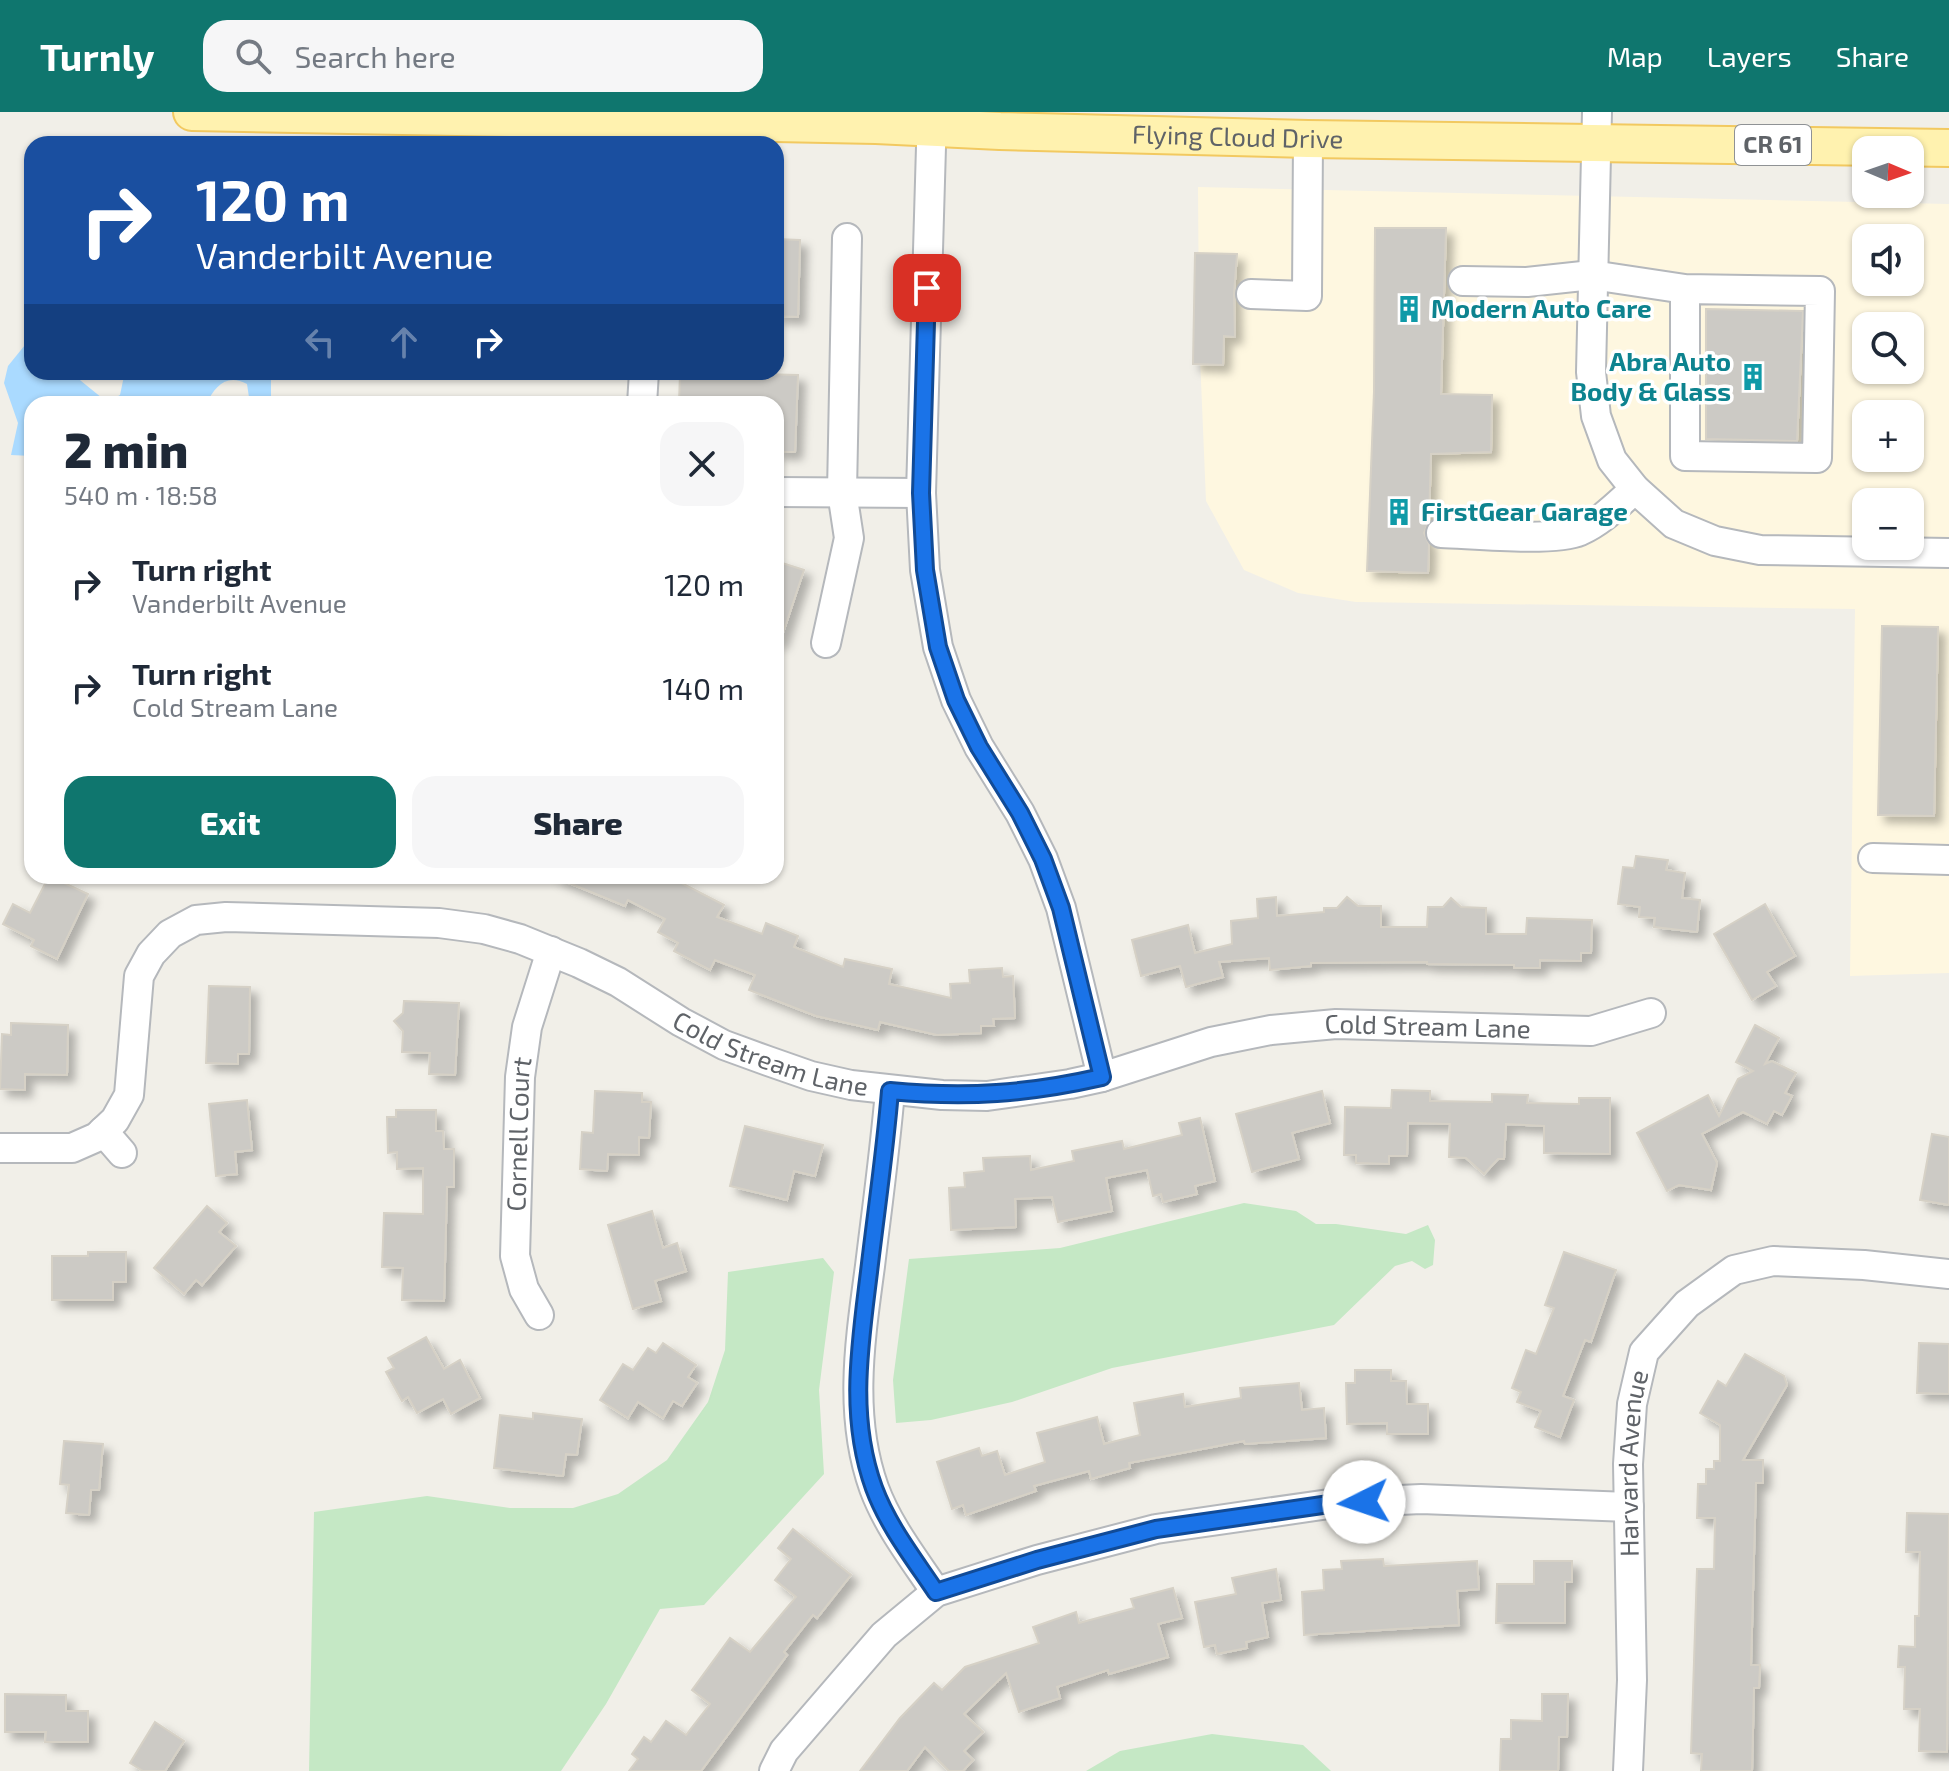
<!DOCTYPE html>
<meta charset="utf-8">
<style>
:root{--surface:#fff;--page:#f6f6f7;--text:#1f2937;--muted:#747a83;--accent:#0f766e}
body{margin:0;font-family:"Exo 2",sans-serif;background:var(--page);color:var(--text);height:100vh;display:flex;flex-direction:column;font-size:30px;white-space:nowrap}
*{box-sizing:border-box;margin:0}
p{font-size:26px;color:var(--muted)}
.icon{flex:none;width:44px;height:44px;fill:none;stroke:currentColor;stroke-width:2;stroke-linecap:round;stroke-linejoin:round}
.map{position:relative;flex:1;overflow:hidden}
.sheet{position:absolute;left:24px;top:284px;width:760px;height:488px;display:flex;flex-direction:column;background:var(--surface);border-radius:24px;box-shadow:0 2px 6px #0004}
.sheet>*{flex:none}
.banner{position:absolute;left:24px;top:24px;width:760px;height:244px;border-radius:24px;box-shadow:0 2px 6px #0004;background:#1a4fa0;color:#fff;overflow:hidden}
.needle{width:52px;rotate:92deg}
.tools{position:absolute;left:1852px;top:24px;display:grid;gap:16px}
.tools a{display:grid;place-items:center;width:72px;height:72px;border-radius:16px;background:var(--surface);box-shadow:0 2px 6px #0004;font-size:40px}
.pin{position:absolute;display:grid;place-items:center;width:68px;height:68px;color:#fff;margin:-34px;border-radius:16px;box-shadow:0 4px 12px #0006}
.me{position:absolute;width:88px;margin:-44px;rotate:266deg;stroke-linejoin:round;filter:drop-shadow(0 0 6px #0008)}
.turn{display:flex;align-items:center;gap:28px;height:168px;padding:0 40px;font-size:36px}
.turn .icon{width:104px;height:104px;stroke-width:2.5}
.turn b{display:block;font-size:56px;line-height:68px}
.lanes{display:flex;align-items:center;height:76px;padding:0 40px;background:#0003;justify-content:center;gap:40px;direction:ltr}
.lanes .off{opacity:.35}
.round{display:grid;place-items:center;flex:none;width:84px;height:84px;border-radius:24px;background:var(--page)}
.headline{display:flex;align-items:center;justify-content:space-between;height:136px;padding:0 40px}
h1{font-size:48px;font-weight:800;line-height:60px}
.button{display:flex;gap:16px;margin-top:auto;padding:16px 40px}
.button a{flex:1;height:92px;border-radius:24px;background:var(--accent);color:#fff;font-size:32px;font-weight:800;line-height:92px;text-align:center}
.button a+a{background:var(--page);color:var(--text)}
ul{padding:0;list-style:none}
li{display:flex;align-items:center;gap:24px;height:104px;padding:0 40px}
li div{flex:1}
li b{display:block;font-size:30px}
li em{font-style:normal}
header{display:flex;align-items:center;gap:48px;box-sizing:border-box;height:112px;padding:0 40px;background:var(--accent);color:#fff}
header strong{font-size:38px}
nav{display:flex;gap:44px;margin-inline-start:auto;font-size:28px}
.search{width:560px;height:72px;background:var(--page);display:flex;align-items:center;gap:20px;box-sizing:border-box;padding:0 28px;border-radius:24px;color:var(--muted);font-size:30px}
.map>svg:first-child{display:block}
.commercial{fill:#fef7e0;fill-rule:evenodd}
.green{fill:#c5e8c5}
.water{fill:#aadaff}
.building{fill:#cccac5;stroke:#d6d1c6;stroke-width:2;filter:url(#shadow)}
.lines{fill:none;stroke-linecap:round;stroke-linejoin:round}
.minor-casing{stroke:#b5b8bc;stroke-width:32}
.major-casing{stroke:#f2c960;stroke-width:40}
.minor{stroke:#fff;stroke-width:28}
.major{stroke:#fff2af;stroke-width:36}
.route-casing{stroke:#114b97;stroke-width:20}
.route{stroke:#1a73e8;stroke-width:14}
.labels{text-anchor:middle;stroke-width:7;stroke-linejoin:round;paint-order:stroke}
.shield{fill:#fff;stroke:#8f9295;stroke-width:2}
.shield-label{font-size:24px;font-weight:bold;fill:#5f6368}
.street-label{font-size:26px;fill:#5f6368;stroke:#fff}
.culture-label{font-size:26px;font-weight:bold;fill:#0d838f;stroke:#fff;text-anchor:start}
</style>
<header>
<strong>Turnly</strong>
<div class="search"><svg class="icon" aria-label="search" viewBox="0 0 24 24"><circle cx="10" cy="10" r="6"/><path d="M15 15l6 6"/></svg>Search here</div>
<nav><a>Map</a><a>Layers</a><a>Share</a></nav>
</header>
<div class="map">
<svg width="1949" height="1659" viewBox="0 0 1949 1659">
<defs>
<filter id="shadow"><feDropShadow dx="7" dy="7" stdDeviation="4" flood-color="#0004"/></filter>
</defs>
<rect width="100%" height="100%" fill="#f1efe8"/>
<path class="commercial" d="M1198,75l751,17v769l-99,3 5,-367 -499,-7 -58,-9 -54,-23 -38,-69 -7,-168zM1866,126h44v44h-44zM1866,214h44v44h-44zM1866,302h44v44h-44zM1866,390h44v44h-44z"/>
<g class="green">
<polygon points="1244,1091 1296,1099 1316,1112 1336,1112 1406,1122 1428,1113 1435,1128 1433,1153 1425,1157 1412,1149 1395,1154 1334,1213 1112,1256 1012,1290 931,1308 896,1311 893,1268 909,1147 1060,1136"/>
<polygon points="823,1146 834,1160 819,1278 824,1362 704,1493 660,1497 606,1592 561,1659 309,1659 314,1400 427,1384 510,1396 573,1396 618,1382 667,1348 708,1290 725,1238 728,1160"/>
<polygon points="1212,1622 1303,1633 1331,1659 1086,1659 1120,1639"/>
</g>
<path class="water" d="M29,228l3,2v30h38l37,30 13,-7 4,-19 11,-4h136v32h-21l-3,-20c-20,-11 -32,2 -41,20h-174v52l-21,-1 7,-32 -14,-40 4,-17z"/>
<g class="building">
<polygon points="1375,116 1446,116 1441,282 1492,283 1491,340 1431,342 1429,409 1424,421 1429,432 1428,461 1367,459 1374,279"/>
<polygon points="776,127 800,128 798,205 776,204"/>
<polygon points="1195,141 1237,142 1234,182 1235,225 1224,224 1223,253 1193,252"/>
<polygon points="1706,197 1803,199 1797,329 1706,327"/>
<polygon points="680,260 798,263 795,340 776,340 776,292 679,292"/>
<polygon points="776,449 804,458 780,530 776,530"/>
<polygon points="1882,514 1938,515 1934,704 1878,703"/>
<polygon points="1636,744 1668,748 1666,758 1685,761 1682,786 1700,788 1697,820 1654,815 1655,806 1639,805 1640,795 1618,792 1623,755 1634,756"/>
<polygon points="49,764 88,782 57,847 31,834 34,828 3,812 13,792 30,801"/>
<polygon points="552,764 668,764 724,793 717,805 762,822 766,811 798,824 794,835 843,855 845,847 892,857 889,872 951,886 950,872 970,871 969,858 1002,856 1003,865 1013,864 1015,906 993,907 994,914 981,914 981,921 937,923 880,910 878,918 816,904 749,878 755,863 715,848 710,858 674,839 678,831 658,820 665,807 628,788 625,794"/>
<polygon points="1276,785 1277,804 1324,800 1324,796 1337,796 1347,785 1358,794 1381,794 1381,815 1427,815 1428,795 1443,795 1451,786 1461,795 1486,796 1486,822 1526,822 1527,806 1592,808 1591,841 1581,841 1581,849 1540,848 1540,856 1514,856 1514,853 1427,852 1427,850 1311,851 1311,854 1270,858 1269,846 1219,850 1223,865 1186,875 1180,854 1141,864 1132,828 1188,813 1195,841 1232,832 1231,809 1258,806 1257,787"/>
<polygon points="1765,792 1795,844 1767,860 1776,874 1752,888 1714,822"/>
<polygon points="209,874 250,875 249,942 238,942 238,952 206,951"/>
<polygon points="404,889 459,891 455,963 429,962 430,941 402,940 403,919 394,909 403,901"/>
<polygon points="11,911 68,913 67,963 25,962 25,978 0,977 2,922 11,923"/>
<polygon points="1755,913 1779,926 1765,952 1772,949 1796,961 1785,981 1792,984 1782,1003 1774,999 1767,1012 1743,1000 1702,1022 1717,1051 1711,1078 1679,1073 1667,1079 1637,1021 1708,983 1719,1004 1738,967 1753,959 1736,950"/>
<polygon points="1392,978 1430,979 1430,989 1492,990 1492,982 1528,983 1527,991 1579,992 1579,986 1610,986 1610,1042 1544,1041 1544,1014 1506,1012 1504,1047 1498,1047 1484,1062 1466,1046 1449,1045 1450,1012 1408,1011 1407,1044 1389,1044 1389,1052 1356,1051 1356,1043 1344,1043 1345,995 1391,996"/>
<polygon points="595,979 642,981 642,990 651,990 649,1026 639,1025 639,1043 608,1042 607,1059 580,1057 582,1020 593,1021"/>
<polygon points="1322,979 1330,1011 1292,1021 1299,1047 1252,1060 1236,1002"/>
<polygon points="247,988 252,1038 235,1040 237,1062 216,1064 209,992"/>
<polygon points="396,998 436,998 436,1019 443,1019 444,1037 454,1037 454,1075 447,1075 444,1189 402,1188 403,1156 382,1155 384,1101 423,1102 423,1056 397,1057 397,1040 388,1041 387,1005 396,1005"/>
<polygon points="1200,1006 1215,1069 1195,1074 1197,1082 1163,1090 1161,1082 1153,1084 1147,1058 1106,1066 1112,1099 1058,1110 1052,1085 1015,1087 1016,1115 951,1118 949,1076 965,1075 964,1061 984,1059 983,1046 1030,1044 1031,1058 1074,1049 1072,1039 1122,1029 1124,1037 1182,1023 1179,1011"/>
<polygon points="745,1014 823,1033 815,1064 794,1059 787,1088 730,1074"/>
<polygon points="1932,1022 1949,1025 1949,1093 1920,1088"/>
<polygon points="207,1094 227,1111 219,1120 236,1134 202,1173 196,1168 184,1182 154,1156"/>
<polygon points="652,1099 663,1136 677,1131 686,1159 655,1169 661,1189 633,1197 608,1113"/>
<polygon points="88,1140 126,1140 126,1170 113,1170 113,1188 52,1188 52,1144 88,1144"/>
<polygon points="1564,1140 1616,1158 1591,1230 1585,1228 1563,1284 1574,1288 1560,1325 1535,1315 1541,1299 1517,1290 1521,1280 1512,1276 1526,1238 1536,1242 1554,1196 1545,1193"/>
<polygon points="426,1225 444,1257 460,1248 480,1286 451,1302 443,1287 417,1301 408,1285 402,1289 386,1260 394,1256 388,1246"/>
<polygon points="663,1231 696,1253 688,1265 697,1271 682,1294 673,1289 663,1306 638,1290 628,1306 600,1288 623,1252 633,1258 648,1236 656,1241"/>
<polygon points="1919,1231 1949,1232 1949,1282 1917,1281"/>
<polygon points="1745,1242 1784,1264 1787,1273 1743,1348 1763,1348 1763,1371 1756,1371 1751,1553 1760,1553 1759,1576 1754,1576 1752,1659 1701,1659 1702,1642 1691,1641 1697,1457 1714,1457 1715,1406 1697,1406 1698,1372 1706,1372 1706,1357 1714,1357 1714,1349 1720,1349 1720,1313 1700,1301 1718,1269 1726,1274"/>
<polygon points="1355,1258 1391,1258 1391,1269 1406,1269 1407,1292 1428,1292 1428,1322 1387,1322 1387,1311 1347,1312 1346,1271 1355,1271"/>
<polygon points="1299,1271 1302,1298 1324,1296 1326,1326 1245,1332 1244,1329 1129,1351 1130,1356 1091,1367 1089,1359 1034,1374 1036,1379 966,1403 963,1393 952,1397 937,1350 979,1336 982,1344 997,1339 1005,1363 1045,1350 1037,1321 1097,1305 1104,1332 1140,1323 1134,1291 1183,1282 1185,1295 1241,1286 1240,1276"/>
<polygon points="533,1301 582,1307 577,1343 566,1342 563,1364 494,1356 500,1303 533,1307"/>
<polygon points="64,1329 103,1332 99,1378 91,1378 89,1403 66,1401 69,1373 60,1372"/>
<polygon points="1907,1401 1949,1402 1947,1640 1919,1639 1920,1597 1904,1597 1905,1555 1898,1555 1899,1534 1915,1535 1915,1504 1919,1504 1920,1440 1906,1440"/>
<polygon points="793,1417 851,1463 817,1506 813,1503 784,1540 787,1543 701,1659 629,1659 638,1647 632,1642 644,1625 651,1630 666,1609 686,1623 710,1592 692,1578 730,1526 750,1540 796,1485 775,1468 791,1447 778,1436"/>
<polygon points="1383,1447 1384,1454 1477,1449 1479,1477 1457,1479 1459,1513 1304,1523 1302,1480 1324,1478 1323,1458 1342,1457 1341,1449"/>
<polygon points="1534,1449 1572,1449 1572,1470 1565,1470 1565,1511 1496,1511 1497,1472 1534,1472"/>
<polygon points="1276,1457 1281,1488 1262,1491 1268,1525 1246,1530 1247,1536 1217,1542 1215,1533 1204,1535 1195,1490 1236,1482 1232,1466"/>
<polygon points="1173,1476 1182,1506 1158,1512 1168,1545 1109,1562 1108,1558 1057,1575 1060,1586 1019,1600 1006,1561 964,1602 983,1620 964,1639 973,1648 963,1659 949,1659 925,1635 907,1659 860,1659 900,1606 934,1571 942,1578 965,1555 1039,1531 1033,1515 1076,1500 1079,1511 1134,1496 1131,1487"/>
<polygon points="5,1582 66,1583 66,1599 88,1599 88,1630 45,1630 46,1620 5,1620"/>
<polygon points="1542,1582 1568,1582 1567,1625 1559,1625 1558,1659 1500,1659 1501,1627 1511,1627 1511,1608 1542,1609"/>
<polygon points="155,1610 184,1629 165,1659 143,1659 130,1651"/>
</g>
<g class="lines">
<g class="minor-casing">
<g id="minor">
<polyline points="932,0 921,381 925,458 938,535 956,588 979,635 1020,701 1043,747 1061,796 1102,965"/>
<polyline points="1597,0 1591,260 1596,304 1612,348 1635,377 1674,412 1715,429 1760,438 1949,441"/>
<polyline points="1463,169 1527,170 1592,163 1685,177 1820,179 1817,346 1685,344 1685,177"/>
<polyline points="1251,182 1307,184 1308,27"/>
<polyline points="642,292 644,260"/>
<polyline points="776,380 921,381"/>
<path d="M1441,421c32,1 113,9 139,-2 22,-10 37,-26 55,-42"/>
<polyline points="826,531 849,426 842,380 847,126"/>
<polyline points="1873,746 1949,748"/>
<path d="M890,979c-5,59 -13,117 -20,175 -10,75 -22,149 4,222 14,38 40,71 62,104"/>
<polyline points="103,1019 122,1041"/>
<path id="s1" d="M0,1036h72l25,-11 18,-17 14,-25 10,-119 12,-22 19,-20 26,-14 30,-3 213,6 45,6 36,10 59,24 39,19 63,40 43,23 44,16 43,15 40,9 91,10 45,1 83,-12 32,-7 109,-35 60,-12 65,-6 255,7 60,-18"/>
<path id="s2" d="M539,1203l-15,-26 -9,-33 5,-179 7,-50 24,-76"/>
<polyline points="774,1659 784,1639 884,1523 936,1480 1037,1448 1156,1417 1336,1391 1421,1387 1629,1395"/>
<path id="s3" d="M1628,1659l4,-91 -4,-216 4,-60 12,-52 43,-48 47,-34 39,-9 91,4 85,9"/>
</g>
</g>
<g class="major-casing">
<g id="major">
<path id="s4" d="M192,0l684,13 124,6 308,8 641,9"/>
</g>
</g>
<use href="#minor" class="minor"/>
<use href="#major" class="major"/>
</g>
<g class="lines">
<g class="route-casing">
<path id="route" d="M927,176l-6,205 4,77 13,77 18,53 23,47 41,66 23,46 18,49 41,169c-75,17 -135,21 -212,14 -5,61 -14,121 -21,181 -9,73 -21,145 5,216 14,38 40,71 62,104l101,-32 119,-31 180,-26 28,-1"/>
</g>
<use href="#route" class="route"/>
</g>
<defs>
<g id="building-bare" transform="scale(2.16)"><path d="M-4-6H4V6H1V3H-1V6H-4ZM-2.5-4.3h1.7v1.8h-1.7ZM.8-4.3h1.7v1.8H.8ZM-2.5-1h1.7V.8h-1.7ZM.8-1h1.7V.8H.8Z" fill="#0f9aa8" stroke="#fff" stroke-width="2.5" paint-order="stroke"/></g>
</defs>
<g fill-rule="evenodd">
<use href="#building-bare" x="1409" y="197"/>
<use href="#building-bare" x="1753" y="265"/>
<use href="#building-bare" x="1399" y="400"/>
</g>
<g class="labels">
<rect class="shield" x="1735" y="13" width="76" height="40" rx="6"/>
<g class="shield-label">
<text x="1773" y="41">CR 61</text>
</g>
<g class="street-label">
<text dy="9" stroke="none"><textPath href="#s4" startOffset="1046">Flying Cloud Drive</textPath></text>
<text dy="9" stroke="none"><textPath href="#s1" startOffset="1630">Cold Stream Lane</textPath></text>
<text dy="9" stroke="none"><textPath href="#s1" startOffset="958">Cold Stream Lane</textPath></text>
<text dy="9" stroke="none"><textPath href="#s2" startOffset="186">Cornell Court</textPath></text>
<text dy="9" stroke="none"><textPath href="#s3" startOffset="308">Harvard Avenue</textPath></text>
</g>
<g class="culture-label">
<text x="1431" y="206">Modern Auto Care</text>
<text x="1731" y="259" text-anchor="end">Abra Auto<tspan x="1731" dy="30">Body &amp; Glass</tspan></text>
<text x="1421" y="409">FirstGear Garage</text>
</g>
</g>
</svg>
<div class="tools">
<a><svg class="needle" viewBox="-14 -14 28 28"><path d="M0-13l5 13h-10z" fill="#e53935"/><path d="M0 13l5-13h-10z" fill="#747a83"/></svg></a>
<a><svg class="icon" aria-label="sound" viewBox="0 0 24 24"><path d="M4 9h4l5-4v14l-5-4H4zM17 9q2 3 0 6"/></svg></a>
<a><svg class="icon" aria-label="search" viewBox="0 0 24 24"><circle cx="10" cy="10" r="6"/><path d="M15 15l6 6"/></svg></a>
<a>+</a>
<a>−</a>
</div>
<div class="pin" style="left:927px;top:176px;background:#d93025"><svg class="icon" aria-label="arrive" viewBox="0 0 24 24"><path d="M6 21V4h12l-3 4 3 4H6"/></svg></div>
<svg class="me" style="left:1364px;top:1390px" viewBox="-20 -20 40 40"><circle r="19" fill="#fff"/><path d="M0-13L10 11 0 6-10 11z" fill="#1a73e8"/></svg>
<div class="banner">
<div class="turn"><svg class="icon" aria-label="right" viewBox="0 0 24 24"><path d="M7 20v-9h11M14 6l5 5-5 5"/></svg><div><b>120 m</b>Vanderbilt Avenue</div></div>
<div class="lanes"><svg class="icon off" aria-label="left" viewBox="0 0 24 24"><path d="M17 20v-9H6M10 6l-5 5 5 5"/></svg><svg class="icon off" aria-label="ahead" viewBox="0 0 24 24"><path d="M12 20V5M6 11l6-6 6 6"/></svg><svg class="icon" aria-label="right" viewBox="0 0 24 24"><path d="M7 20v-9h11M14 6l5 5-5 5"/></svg></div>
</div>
<section class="sheet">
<div class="headline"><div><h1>2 min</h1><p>540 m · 18:58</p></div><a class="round"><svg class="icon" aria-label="close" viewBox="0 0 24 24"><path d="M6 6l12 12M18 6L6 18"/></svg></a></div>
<ul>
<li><svg class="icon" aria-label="right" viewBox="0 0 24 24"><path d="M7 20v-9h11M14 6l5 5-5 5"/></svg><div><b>Turn right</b><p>Vanderbilt Avenue</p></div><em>120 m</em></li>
<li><svg class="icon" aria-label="right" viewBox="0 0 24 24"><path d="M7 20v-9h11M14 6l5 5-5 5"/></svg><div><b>Turn right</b><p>Cold Stream Lane</p></div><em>140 m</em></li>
</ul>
<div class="button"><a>Exit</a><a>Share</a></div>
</section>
</div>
